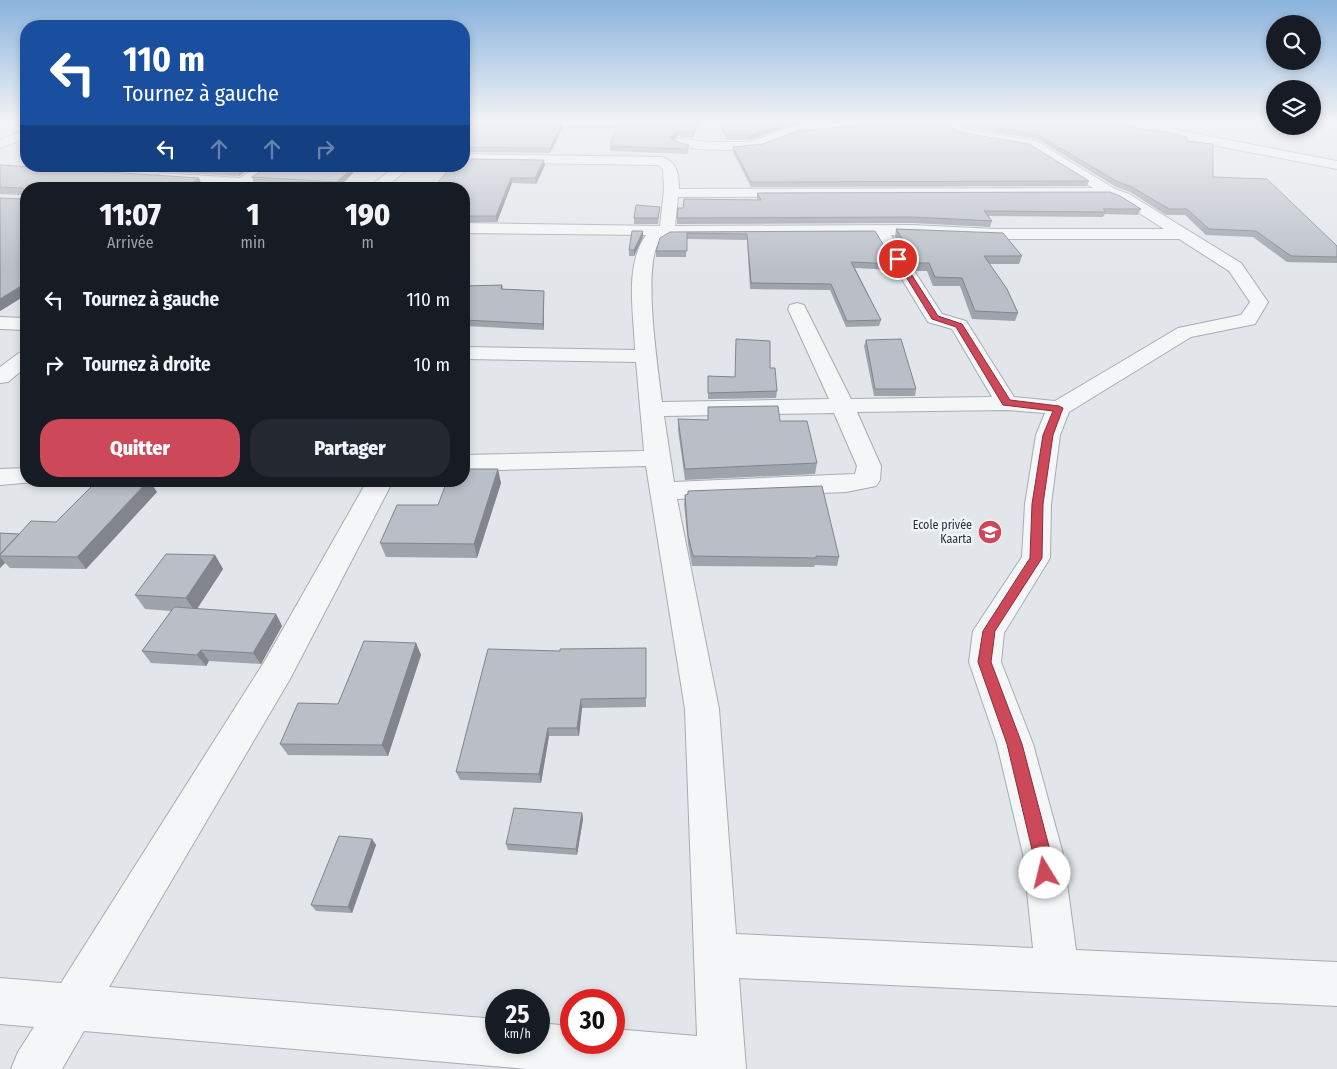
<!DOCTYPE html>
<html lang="fr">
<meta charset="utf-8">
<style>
:root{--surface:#171b24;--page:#242831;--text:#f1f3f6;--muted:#9ea1a6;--accent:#cd495a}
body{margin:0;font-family:"Fira Sans Condensed",sans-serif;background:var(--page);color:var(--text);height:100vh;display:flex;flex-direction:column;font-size:19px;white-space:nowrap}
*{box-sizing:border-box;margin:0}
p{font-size:16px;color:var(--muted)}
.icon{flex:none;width:28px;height:28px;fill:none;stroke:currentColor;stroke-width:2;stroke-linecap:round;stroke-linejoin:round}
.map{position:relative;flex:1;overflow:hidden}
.sheet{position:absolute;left:20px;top:182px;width:450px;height:305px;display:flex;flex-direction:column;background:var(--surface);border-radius:20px;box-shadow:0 2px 8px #0003}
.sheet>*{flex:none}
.guide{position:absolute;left:20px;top:20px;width:450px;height:152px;border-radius:20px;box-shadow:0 2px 8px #0003;background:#1a4fa0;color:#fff;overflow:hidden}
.controls{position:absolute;left:1266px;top:15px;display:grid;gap:10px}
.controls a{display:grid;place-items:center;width:55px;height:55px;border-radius:50%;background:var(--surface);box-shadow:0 2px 8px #0003;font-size:25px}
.speed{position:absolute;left:485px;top:989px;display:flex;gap:10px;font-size:25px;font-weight:700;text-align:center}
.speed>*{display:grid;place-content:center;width:65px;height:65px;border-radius:50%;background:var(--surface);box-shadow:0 2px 8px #0003;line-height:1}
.speed small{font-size:12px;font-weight:400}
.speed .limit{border:8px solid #d22;background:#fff;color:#111}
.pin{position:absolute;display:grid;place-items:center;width:42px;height:42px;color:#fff;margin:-21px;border:2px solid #fff;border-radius:50%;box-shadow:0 1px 5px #0007}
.me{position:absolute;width:55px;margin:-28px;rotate:351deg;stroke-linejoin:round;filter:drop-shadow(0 0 4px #0008)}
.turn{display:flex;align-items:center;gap:18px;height:105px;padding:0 20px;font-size:22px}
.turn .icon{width:65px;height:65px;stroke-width:2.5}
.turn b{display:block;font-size:35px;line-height:42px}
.lanes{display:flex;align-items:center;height:48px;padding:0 20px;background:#0003;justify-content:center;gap:25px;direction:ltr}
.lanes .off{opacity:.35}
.eta{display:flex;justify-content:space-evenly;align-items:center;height:85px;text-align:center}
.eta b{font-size:30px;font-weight:800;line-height:35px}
.action{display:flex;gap:10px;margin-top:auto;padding:10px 20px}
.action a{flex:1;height:58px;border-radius:20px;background:var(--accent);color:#fff;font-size:20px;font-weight:800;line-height:58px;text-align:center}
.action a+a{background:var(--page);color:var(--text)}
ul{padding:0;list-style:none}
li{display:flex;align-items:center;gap:15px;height:65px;padding:0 20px}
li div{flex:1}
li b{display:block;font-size:19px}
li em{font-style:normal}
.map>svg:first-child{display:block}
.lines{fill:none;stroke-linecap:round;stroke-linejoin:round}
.minor-casing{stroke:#a7acb4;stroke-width:2}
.minor{fill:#f4f6f8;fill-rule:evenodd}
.wall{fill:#9fa3ab}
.shaded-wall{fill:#82858b}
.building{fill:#b9bec7;stroke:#82858b}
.route{fill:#cd495a;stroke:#852f3a}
.labels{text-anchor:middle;stroke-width:5;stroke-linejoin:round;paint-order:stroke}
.poi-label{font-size:12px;fill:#2a3242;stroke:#f1f4f7;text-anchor:end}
</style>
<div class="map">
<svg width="1337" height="1069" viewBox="0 0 1337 1069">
<rect width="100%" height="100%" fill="#e2e5ea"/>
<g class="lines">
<g class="minor-casing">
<g id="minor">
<polygon points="491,121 678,121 683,124 677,128 497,125"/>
<path d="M876,121h18l-2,2c-30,10 -63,6 -95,11 -12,2 -23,10 -35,13 -15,4 -81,5 -90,-5l6,-4 29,4h43l42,-15 42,-5z"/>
<path d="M939,121h14l12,8 71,12 79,48 14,5 112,69 27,39 -13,22 -64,13 -122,75 -9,23 -9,69 -1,54 -46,75 -3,29 32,82 30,110 13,96 261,12v44l-598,-28 7,91h-219l-443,-38 -22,38h-51l7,-17 16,-25 -34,-3v-46l61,5 205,-324 101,-178h26l-103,198 -181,308 387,32v23h43v-19l32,3v16h43v-13l83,7 -12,-327 -39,-243 -182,5v-16l180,-4 -8,-89 -172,-3v-12l171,3c-1,-36 -11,-84 11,-115l-182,-2v-10l196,3 4,-36 -1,-21 -5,-4 -194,-3v-8l197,3c16,4 18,17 18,32l414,-1 -65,-41 -71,-12zM1108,196l11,4 45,29h-168l-84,-4 -237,1 3,-29zM875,235l53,87 24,7 40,68 -141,2 -47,-94 -7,-2 -7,2 -2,4 41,90 -167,3c-4,-33 -19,-131 -4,-158 2,-4 8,-6 12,-8zM891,235l105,4h183l50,32 21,31 -9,13 -63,13 -123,73 -41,-4 -48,-76 -24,-7zM1007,410l38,3 -9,22 -11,69 -3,53 -49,74 -4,31 28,82 26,110 10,94 -297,-14 -17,-225 -42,-210 169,-7 30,-6 4,-6 1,-14 -24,-54zM834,413l23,53 -2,8 -181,8 -10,-66z"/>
<polygon points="1121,121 1140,121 1182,131 1337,161 1337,169 1182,139 1123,123"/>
<polygon points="26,130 26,138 0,148 0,140"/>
<polygon points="258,166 275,166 242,189 225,189 228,185 161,181 154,177 161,173 240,178"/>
<polygon points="396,166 412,166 383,189 366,189"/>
<polygon points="0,317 26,318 26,330 0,329"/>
<polygon points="26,351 26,367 8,382 0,383 0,367 19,353"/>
<polygon points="26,468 26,481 35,482 0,485 0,469"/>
</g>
</g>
<use href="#minor" class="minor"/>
</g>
<g class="wall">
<polygon points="464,121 562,123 563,128 550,153 464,152 464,153"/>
<polygon points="680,121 699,121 693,138 678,136 674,139 689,150 687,154 610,151 610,146 677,125 682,122"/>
<polygon points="717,121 828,121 792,125 750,140 727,140"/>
<polygon points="956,121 1128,121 1128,127 1186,141 1213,177 1337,246 1337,263 1287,262 1253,237 1206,235 1185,215 1166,215 1130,192 1116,187 1037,139 966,127"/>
<polygon points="882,123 958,132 1089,181 1087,186 751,187 733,152 733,147 763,144"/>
<polygon points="0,165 202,185 197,189 26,189 26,295 0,311 21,199 23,197 23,195 0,194"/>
<polygon points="545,165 536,184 512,183 497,222 464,222 464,189"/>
<polygon points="64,166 254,166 239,176"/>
<polygon points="360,166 339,187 254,183 252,177"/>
<polygon points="757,193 1141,209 1138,215 1105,214 1103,217 988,216 992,221 990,227 912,223 677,224 677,218 683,208 758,200 757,199"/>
<polygon points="660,207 658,224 634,224 634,218"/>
<polygon points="896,229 1022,256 1019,264 989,264 1018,313 1015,321 972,319 960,286 933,286 927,271 916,271 895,237"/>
<polygon points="875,231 895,264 894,270 855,268 881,320 879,326 846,327 830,290 750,289 747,240 687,239 686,257 656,257 656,251 670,232"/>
<polygon points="643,237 634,256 629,256 629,250"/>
<polygon points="502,285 503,289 544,291 544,330 464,326 464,287"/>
<polygon points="866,340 916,389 915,396 874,396 864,346"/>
<polygon points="770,368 777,391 776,398 708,399 708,376 734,377"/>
<polygon points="708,407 780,421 817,463 815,474 685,480 678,430 678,419 708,420"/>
<polygon points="501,483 477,558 386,557 380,543"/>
<polygon points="688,491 839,557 837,566 815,565 814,567 692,566 688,544 684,504 685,495 688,494"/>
<polygon points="157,492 86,569 10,568 5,563 0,568 0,533 19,534 56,522"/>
<polygon points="215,555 223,569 197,609 276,614 282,626 261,664 209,661 206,666 151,663 142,651 171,611 145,609 135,595"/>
<polygon points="416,643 421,655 388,756 288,755 280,744 338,704"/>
<polygon points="646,648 646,707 582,708 579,736 549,736 541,783 460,780 456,772 560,651"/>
<polygon points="582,813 583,819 577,855 508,850 506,844"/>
<polygon points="372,839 376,845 352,913 316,911 311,905"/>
</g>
<g class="shaded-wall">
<polygon points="698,121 699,121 693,138 693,133"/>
<polygon points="791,121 828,121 792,125 750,140 750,135"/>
<polygon points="562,123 563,128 550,153 550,148"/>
<polygon points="678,131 678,136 670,141 670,137"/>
<polygon points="544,160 545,165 536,184 535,178"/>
<polygon points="245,166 254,166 239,176 238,171"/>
<polygon points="354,166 360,166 339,187 337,182"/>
<polygon points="199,178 202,185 197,189 182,189"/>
<polygon points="511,178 512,183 497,222 496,216"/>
<polygon points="643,231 643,237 634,256 634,250"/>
<polygon points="26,283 26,295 0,311 0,299"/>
<polygon points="544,291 544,330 543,324"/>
<polygon points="498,469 501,483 477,558 474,544"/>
<polygon points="148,481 150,481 157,492 86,569 77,557"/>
<polygon points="215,555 223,569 195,612 186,598"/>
<polygon points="0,557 5,563 0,568"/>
<polygon points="276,614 282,626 261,664 253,653"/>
<polygon points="416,643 421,655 388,756 382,745"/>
<polygon points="201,650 209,661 206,666 197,655"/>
<polygon points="581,699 582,708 579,736 577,728"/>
<polygon points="548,728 549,736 541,783 539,774"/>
<polygon points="582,813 583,819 577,855 576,849"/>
<polygon points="372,839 376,845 352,913 348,907"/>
</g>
<g class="building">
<polygon points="464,121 494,121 496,122 562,123 550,148 464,147"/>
<polygon points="684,121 698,121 693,133 678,131 670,137 677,142 689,145 687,149 610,146 618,124 677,125"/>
<polygon points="719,121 791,121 750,135 727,135"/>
<polygon points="891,121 944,121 958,132 1029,144 1089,181 751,182 733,147 763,144 798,131 882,123"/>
<polygon points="964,121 1129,121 1128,127 1167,132 1187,137 1186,141 1213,144 1213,177 1267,179 1337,246 1337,257 1291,256 1256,231 1209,229 1187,209 1169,209 1132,187 1118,182 1038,135 967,122"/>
<polygon points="464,159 544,160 535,178 511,178 496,216 464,216 464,189 432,189 452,166 464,166"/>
<polygon points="0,165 199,178 182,189 26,189 26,283 0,299 0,198 21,199 23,197 24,189 22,188 0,187"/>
<polygon points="154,166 245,166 238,171"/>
<polygon points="269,166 354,166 337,182 252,177"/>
<polygon points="1110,192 1120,196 1141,209 1103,209 1106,212 984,211 992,221 913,217 677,218 678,208 683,208 684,199 761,200 757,193"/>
<polygon points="636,205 660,207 658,218 634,218"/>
<polygon points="896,229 1003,233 1022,256 984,256 1007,289 1018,313 975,311 962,278 935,277 929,263 918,263"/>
<polygon points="632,231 643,231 634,250 629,250"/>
<polygon points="875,231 895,264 851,262 881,320 847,321 831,284 751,283 747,234 687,233 687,251 656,251 660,238 670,232"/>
<polygon points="502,285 501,289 544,291 543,324 464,320 464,286"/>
<polygon points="736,339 770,341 770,368 775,368 777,391 708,393 708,376 735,377"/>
<polygon points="901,339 916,389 875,389 866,340"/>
<polygon points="778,406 780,421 807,421 817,463 685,469 678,419 708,420 708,407"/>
<polygon points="464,469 498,469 474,544 380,543 397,505 438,505 447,481 464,481"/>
<polygon points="97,481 148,481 77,557 0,556 0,555 31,521 56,522"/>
<polygon points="822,486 839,557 816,556 816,558 693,556 688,535 685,495 688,494 688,491"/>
<polygon points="0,533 19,534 0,554"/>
<polygon points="166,554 215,555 186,598 135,595"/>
<polygon points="174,607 276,614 253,653 201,650 197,655 142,651"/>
<polygon points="364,641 416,643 382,745 280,744 298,703 338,704"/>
<polygon points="646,648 646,698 581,699 577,728 548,728 539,774 456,772 488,649 560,651 560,649"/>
<polygon points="514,808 582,813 576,849 506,844"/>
<polygon points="339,836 372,839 348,907 311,905"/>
</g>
<linearGradient id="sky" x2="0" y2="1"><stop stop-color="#8ab3dc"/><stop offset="0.45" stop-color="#f2f3f6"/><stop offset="1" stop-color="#f2f3f6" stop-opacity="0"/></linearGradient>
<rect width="1337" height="270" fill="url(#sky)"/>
<polygon class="route" points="896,258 901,258 938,316 962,324 1010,400 1059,406 1063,408 1053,435 1043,504 1042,558 995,631 991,662 1022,744 1051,854 1054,873 1051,879 1045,882 1039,879 1007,744 978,662 983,631 1030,558 1032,504 1043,435 1053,411 1003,405 956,327 932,319 895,259"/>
<defs>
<g id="school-disc" transform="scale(1.25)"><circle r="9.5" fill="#cd495a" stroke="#f1f4f7"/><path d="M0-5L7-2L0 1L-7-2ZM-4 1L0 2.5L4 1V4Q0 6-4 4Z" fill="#fff"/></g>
</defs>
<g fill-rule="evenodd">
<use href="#school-disc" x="990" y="532"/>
</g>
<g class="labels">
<g class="poi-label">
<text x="972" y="529">Ecole privée<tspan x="972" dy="14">Kaarta</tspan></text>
</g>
</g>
</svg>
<div class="controls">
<a><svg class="icon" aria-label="search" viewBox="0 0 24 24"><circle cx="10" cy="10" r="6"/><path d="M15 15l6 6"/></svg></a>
<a><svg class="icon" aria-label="layers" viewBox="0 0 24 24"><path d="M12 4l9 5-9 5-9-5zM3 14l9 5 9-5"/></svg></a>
</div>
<div class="speed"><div>25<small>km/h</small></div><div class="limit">30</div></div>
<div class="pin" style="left:898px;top:259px;background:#d93025"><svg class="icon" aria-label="arrive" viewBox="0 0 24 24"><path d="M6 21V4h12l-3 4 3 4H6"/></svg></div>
<svg class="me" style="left:1045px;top:873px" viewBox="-20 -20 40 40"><circle r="19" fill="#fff"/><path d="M0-13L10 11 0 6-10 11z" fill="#cd495a"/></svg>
<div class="guide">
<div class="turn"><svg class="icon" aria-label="left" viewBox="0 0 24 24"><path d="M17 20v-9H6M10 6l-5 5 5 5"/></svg><div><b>110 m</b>Tournez à gauche</div></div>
<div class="lanes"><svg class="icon" aria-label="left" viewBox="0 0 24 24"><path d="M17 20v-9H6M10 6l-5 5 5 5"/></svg><svg class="icon off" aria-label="ahead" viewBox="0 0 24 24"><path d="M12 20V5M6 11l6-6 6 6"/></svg><svg class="icon off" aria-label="ahead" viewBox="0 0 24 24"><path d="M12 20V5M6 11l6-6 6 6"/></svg><svg class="icon off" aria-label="right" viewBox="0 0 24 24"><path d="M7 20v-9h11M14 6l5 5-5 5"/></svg></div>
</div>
<section class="sheet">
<div class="eta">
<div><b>11:07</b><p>Arrivée</p></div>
<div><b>1</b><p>min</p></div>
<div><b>190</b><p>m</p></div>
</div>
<ul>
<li><svg class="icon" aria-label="left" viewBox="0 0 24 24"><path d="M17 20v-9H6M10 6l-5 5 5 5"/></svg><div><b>Tournez à gauche</b></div><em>110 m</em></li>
<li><svg class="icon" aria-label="right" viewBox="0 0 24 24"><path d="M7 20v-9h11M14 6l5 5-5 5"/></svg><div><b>Tournez à droite</b></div><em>10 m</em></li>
</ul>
<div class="action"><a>Quitter</a><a>Partager</a></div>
</section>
</div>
